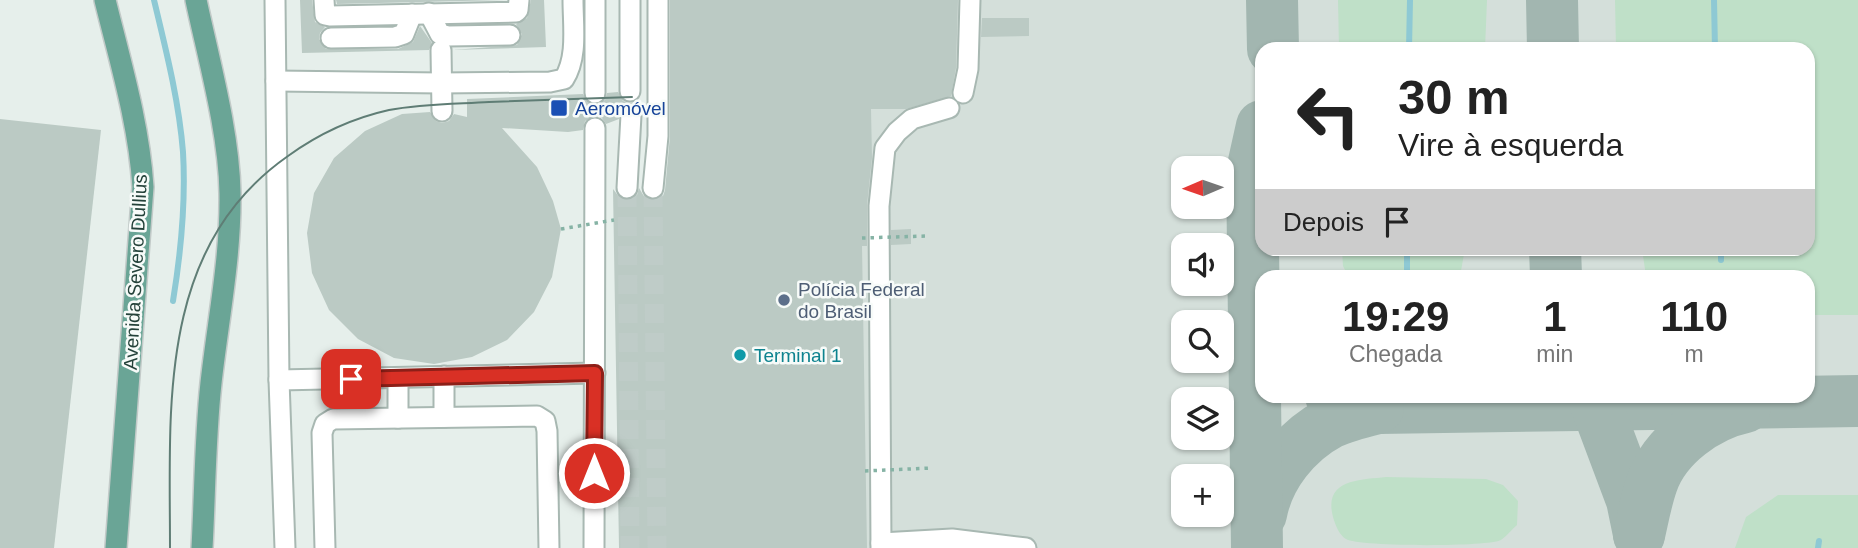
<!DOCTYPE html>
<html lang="pt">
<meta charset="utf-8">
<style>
:root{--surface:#fff;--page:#f6f6f6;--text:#222;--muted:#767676}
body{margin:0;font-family:Helvetica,sans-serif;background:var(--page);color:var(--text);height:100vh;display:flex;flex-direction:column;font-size:26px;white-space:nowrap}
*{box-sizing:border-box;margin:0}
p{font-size:23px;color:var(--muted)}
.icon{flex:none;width:38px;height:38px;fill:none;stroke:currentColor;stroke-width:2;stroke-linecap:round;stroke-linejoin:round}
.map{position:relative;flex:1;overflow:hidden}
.side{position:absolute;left:1255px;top:270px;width:560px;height:133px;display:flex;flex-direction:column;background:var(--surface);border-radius:21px;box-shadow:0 2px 5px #0004}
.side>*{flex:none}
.hud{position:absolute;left:1255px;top:42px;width:560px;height:214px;border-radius:21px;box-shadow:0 2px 5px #0004;background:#fff;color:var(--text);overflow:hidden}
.needle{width:46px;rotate:268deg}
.fabs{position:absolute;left:1171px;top:156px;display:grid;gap:14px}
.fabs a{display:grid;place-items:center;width:63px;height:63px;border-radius:14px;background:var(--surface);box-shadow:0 2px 5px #0004;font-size:35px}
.pin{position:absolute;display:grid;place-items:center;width:60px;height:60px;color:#fff;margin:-30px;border-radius:14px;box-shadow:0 4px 10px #0006}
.me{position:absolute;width:77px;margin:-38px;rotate:0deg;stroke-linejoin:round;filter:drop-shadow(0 0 5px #0008)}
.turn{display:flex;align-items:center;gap:24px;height:147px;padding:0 28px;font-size:32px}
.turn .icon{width:91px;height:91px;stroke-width:2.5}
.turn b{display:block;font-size:49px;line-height:60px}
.then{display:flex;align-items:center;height:66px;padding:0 28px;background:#0003;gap:14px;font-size:26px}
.eta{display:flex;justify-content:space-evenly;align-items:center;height:119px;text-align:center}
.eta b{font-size:42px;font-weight:700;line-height:49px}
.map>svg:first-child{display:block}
.built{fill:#d4dfda;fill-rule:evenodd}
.green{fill:#bfe0c8}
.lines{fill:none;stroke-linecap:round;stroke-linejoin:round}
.stream{stroke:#8ec9d4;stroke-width:6}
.taxiway{stroke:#a2b6b0;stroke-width:52}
.building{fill:#bbcac4}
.minor-tunnel{stroke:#bfccc8;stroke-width:19;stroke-dasharray:19 10;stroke-linecap:butt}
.minor-casing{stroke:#a8b8b2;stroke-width:23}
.major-casing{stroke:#c2cac8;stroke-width:24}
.minor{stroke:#fff;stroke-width:19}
.major{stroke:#6aa596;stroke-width:21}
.tram{stroke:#5f7d75;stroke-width:2}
.path-bridge{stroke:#86b3a5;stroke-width:3.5;stroke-dasharray:3.5 5;stroke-linecap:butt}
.route-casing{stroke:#8d1f18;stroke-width:18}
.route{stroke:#d93025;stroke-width:12}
.transit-dot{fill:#1a4fb4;stroke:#f7fbf9;stroke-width:2.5}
.service-dot{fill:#5c6f8a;stroke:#f7fbf9;stroke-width:2.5}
.culture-dot{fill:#0f9aa8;stroke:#f7fbf9;stroke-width:2.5}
.labels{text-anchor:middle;stroke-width:5;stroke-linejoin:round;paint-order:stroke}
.transit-label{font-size:19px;fill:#164399;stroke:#f7fbf9;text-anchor:start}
.street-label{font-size:19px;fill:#24423a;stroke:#f7fbf9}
.service-label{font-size:19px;fill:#4e5e75;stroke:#f7fbf9;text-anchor:start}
.culture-label{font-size:19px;fill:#0d838f;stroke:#f7fbf9;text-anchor:start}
</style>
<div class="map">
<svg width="1858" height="548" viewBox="0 0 1858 548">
<rect width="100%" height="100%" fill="#e6efeb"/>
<path class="built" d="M682,0h1176v548h-1167zM1262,49h546v199h-546zM1183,168h39v38h-39zM1183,245h39v39h-39zM1262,276h546v120h-546zM1183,322h39v38h-39zM1183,399h39v39h-39zM1183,476h39v38h-39z"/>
<g class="green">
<polygon points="1338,0 1487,0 1485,49 1339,49"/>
<polygon points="1615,0 1858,0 1858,315 1808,315 1808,276 1646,276 1642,249 1808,248 1808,49 1616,49"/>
<polygon points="1342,249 1342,248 1465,249 1460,276 1348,276 1343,266"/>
<path d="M1386,477l100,2 17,6 15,16 -1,24c-5,4 -10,11 -16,15 -12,7 -143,7 -155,-1 -7,-4 -11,-15 -13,-22 -10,-38 27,-37 53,-40z"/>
<polygon points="1778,495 1858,495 1858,548 1735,548 1746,517"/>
</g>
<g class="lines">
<g class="stream">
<path d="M154,0c12,50 25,101 29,152 3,51 -2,100 -10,149"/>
<polyline points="1714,0 1715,49"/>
<polyline points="1409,49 1410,0"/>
<polyline points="1721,248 1721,260"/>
<polyline points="1407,276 1407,248"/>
<polyline points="1818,548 1819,541"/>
</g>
<g class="taxiway">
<polyline points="1272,0 1273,49"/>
<polyline points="1552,0 1553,49"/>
<polyline points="1555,248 1556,276"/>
<polyline points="1331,396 1345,402 1378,408 1858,401"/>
<polyline points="1593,396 1632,500 1639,534"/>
<path d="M1261,514c7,-38 35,-73 69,-91 15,-7 32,-11 48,-15"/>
<path d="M1639,535c4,-17 7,-35 13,-52 13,-38 55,-68 93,-76"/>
<polyline points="1257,548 1252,171 1262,126"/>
</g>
</g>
<g class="building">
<polygon points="300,0 312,0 315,22 325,27 320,33 319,39 326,49 398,49 413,42 420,26 432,43 429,50 302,53"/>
<polygon points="336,0 504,0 337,4"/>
<polygon points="531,0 544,0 546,47 453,50 517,45 522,34 516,24 527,18"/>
<polygon points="670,0 958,0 956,68 951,96 906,109 871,109 872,158 867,205 867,246 862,246 867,548 619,548 613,189 620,198 627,200 637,195 639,188 645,198 653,200 663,196 665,190 670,136"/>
<polygon points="982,18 1029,18 1029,36 981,37"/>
<polygon points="618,92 623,101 629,103 621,108 619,119 606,124 602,118 594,116 585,121 583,130 568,132 502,128 537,167 553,201 561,229 552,277 534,312 507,340 472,357 434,364 394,358 358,339 329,310 312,273 307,233 314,193 334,158 365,131 402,114 430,112 436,121 442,123 449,121 454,114 467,117 467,99 583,94 588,103 596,105 605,100 607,93"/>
<polygon points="0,119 101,130 54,548 0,548"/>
<polygon points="911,229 911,244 891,245 891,230"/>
</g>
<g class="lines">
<g class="minor-tunnel">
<polyline points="595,93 595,128"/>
<polyline points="627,188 630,548"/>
<polyline points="653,188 657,548"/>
</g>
<g class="minor-casing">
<g id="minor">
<polyline points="275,0 279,380 285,548"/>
<polyline points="324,0 325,15 330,16 516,12 518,10 519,0"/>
<polyline points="630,0 630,91"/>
<polyline points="429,13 440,34 448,36 510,35"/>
<polyline points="331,38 395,37 404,34 412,14"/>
<polyline points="441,50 442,111"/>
<path d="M276,81l165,2 109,-1 14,-3c14,-22 9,-53 9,-79"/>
<polyline points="595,93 595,0"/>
<polyline points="963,93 968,69 970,0"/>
<polyline points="627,188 631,115"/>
<polyline points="653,188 658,136 658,0"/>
<polyline points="444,376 444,417"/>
<polyline points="398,378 398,418"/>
<polyline points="279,380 595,373"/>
<polyline points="881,543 952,539 1026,548"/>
<polyline points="325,548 322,433 325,424 333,419 537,416 545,421 547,431 549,548"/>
<polyline points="594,548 595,128"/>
<polyline points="881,548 879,206 885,148 897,132 912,119 949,108"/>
</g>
</g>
<g class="major-casing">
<g id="major">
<path d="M105,0c15,61 34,124 38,187l-27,361"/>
<path d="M196,0c13,61 33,132 34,193 1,64 -12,127 -19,190 -6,55 -6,110 -9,165"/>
</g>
</g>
<use href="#minor" class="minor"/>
<use href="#major" class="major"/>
<path class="tram" d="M170,548c0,-142 -13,-300 118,-392 29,-21 65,-38 101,-46 32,-6 67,-6 100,-8 48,-2 96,-3 143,-5"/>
<g class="path-bridge">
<polyline points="561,229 614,220"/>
<polyline points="862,238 927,236"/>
<polyline points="865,471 931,468"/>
</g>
</g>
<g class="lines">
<g class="route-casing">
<polyline id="route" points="351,379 595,373 594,473"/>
</g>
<use href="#route" class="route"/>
</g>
<rect class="transit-dot" x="550" y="99" width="18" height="18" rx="3.5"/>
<circle class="service-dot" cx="784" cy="300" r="7"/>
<circle class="culture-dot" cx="740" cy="355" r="7"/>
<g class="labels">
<g class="transit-label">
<text x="575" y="115">Aeromóvel</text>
</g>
<g class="street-label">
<text transform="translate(135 272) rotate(-87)" y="7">Avenida Severo Dullius</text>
</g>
<g class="service-label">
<text x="798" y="296">Polícia Federal<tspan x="798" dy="22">do Brasil</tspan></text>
</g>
<g class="culture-label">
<text x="754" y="362">Terminal 1</text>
</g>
</g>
</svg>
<div class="fabs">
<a><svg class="needle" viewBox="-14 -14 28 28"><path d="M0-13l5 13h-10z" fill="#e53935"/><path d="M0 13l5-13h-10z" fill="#767676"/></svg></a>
<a><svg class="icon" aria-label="sound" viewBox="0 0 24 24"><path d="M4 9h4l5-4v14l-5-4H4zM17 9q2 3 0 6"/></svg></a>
<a><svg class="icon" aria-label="search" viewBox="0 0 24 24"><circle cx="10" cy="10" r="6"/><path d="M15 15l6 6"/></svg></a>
<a><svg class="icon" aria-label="layers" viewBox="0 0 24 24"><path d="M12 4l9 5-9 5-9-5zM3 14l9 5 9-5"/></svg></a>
<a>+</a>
</div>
<div class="pin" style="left:351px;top:379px;background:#d93025"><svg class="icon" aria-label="arrive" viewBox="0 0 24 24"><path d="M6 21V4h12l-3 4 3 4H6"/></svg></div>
<svg class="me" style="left:594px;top:473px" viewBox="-20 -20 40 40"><circle r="17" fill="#d93025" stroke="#fff" stroke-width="3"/><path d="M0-11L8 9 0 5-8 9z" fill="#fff"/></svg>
<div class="hud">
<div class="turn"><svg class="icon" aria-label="left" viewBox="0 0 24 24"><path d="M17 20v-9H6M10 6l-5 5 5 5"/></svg><div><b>30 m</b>Vire à esquerda</div></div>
<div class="then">Depois<svg class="icon" aria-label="arrive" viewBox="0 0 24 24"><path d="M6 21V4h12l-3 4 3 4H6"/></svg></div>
</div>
<section class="side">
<div class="eta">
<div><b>19:29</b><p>Chegada</p></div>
<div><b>1</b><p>min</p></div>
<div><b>110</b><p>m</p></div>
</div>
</section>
</div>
